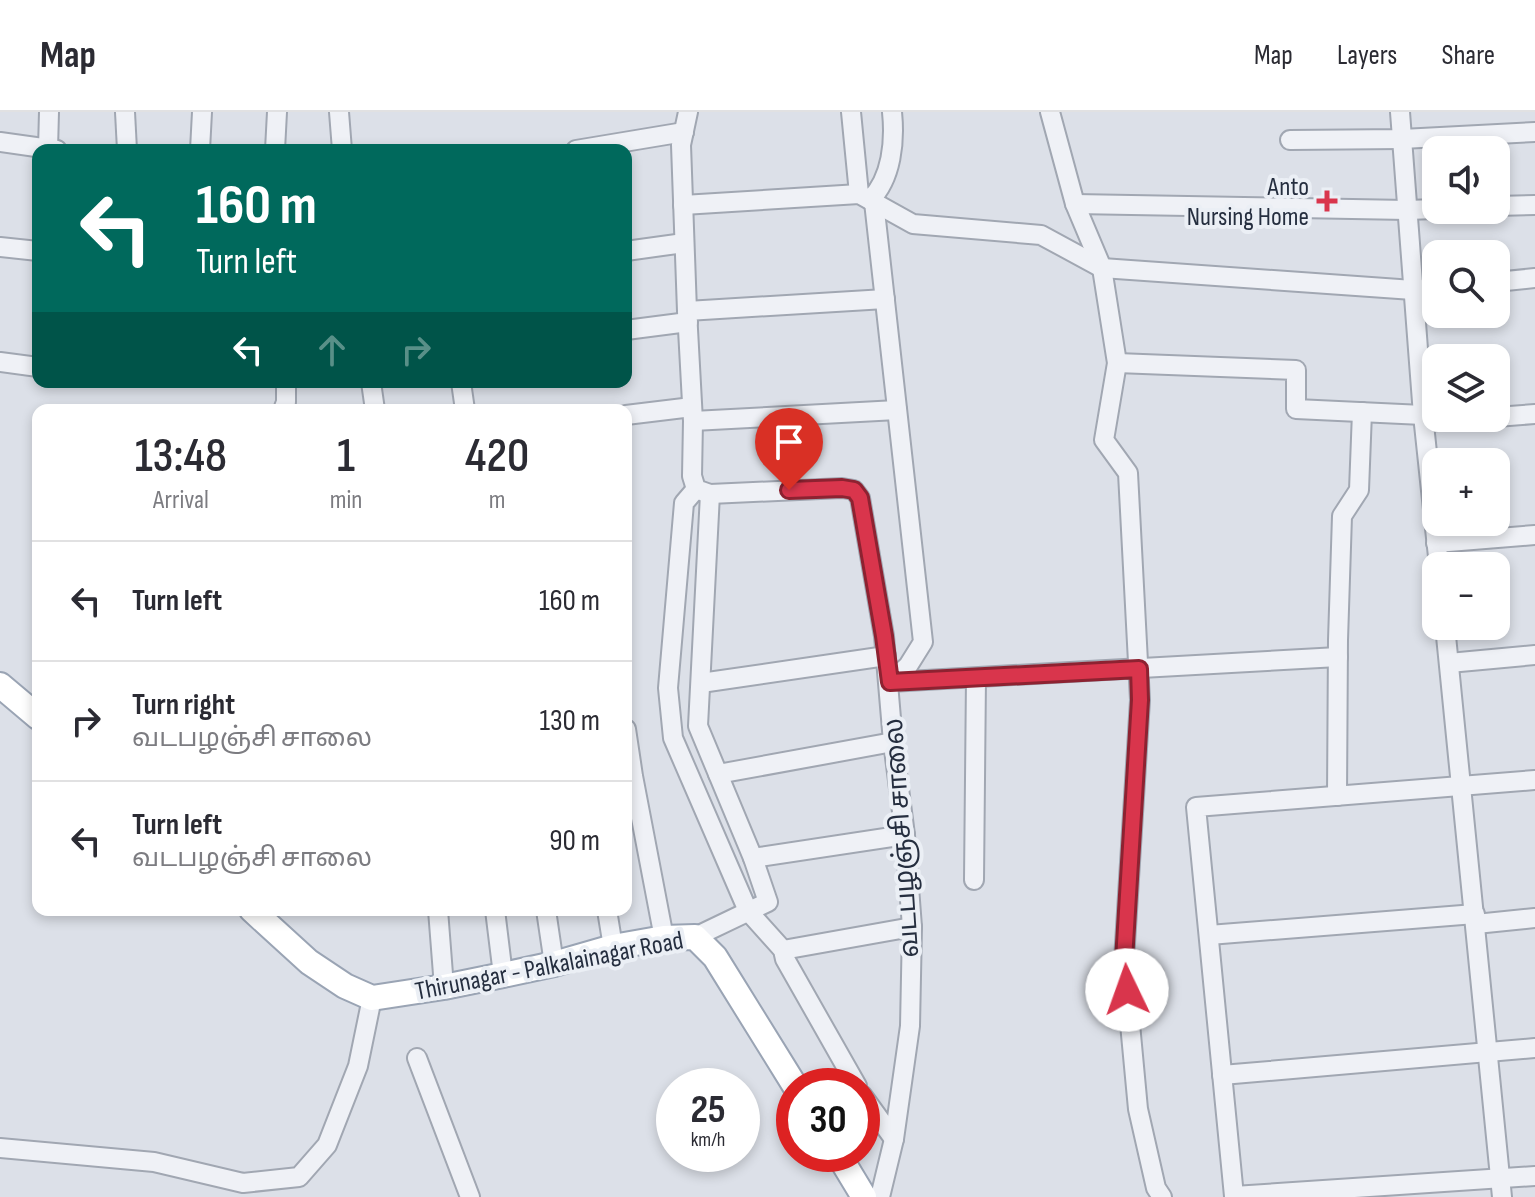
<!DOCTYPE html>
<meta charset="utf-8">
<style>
:root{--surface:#fff;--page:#f7f7f7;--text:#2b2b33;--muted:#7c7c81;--line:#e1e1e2}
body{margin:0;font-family:"Sofia Sans Condensed","Noto Sans Tamil",sans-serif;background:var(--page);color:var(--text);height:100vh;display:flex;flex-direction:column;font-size:30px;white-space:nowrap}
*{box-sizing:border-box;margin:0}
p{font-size:26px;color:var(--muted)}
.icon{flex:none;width:44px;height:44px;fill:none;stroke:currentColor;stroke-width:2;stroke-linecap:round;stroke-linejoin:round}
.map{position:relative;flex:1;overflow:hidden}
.panel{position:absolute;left:32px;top:292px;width:600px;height:512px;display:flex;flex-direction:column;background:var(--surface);border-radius:16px;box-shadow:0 4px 12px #0003}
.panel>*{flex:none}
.guide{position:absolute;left:32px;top:32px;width:600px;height:244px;border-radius:16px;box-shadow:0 4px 12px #0003;background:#00695c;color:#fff;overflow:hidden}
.buttons{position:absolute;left:1422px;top:24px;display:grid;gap:16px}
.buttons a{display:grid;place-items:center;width:88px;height:88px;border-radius:16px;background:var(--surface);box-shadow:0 4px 12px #0003;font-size:40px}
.speed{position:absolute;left:656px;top:956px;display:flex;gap:16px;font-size:40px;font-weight:700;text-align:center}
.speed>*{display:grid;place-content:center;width:104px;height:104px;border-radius:50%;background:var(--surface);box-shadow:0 4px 12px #0003;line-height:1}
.speed small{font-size:20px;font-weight:400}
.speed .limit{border:12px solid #d22;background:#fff;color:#111}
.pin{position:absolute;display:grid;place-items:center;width:68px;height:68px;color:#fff;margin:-82px -34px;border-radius:50% 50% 50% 0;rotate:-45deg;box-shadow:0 0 8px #0007}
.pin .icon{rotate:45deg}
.me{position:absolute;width:88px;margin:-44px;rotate:357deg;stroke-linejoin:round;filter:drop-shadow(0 0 6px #0008)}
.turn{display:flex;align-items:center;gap:28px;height:168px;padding:0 32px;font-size:36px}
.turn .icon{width:104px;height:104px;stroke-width:2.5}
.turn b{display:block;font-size:56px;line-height:68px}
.lanes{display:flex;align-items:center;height:76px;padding:0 32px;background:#0003;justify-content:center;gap:40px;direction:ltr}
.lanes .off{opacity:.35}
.eta{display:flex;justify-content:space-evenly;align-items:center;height:136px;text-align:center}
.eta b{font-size:48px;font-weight:600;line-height:56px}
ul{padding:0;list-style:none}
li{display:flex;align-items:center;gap:24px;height:120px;padding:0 32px;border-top:2px solid var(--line)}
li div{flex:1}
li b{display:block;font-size:30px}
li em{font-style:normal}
header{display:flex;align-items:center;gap:48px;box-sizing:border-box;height:112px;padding:0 40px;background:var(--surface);border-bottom:2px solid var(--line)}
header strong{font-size:38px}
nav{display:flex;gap:44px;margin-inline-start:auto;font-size:28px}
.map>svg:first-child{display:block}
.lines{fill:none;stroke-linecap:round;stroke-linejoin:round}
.minor-casing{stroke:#a1a7b2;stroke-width:22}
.major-casing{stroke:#9aa4b4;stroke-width:28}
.minor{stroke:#eff1f6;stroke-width:18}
.major{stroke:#fff;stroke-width:24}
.route-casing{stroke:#8d2231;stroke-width:20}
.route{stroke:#d9354c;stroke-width:14}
.poi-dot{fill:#d9354c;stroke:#ebeff5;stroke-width:3}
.labels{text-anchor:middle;stroke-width:8;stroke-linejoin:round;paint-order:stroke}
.poi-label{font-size:26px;fill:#252e3f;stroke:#ebeff5;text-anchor:end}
.street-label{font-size:26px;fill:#252e3f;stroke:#ebeff5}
</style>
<header>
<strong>Map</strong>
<nav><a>Map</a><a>Layers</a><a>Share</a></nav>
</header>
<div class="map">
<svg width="1535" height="1085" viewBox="0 0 1535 1085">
<rect width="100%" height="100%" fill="#dce0e8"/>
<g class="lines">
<g class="minor-casing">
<g id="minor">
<polyline points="125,0 127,38"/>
<polyline points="339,0 342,38"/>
<polyline points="688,0 681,33 687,199 693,309 692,364 696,377 710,382 842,376 854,378 860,386 884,524 893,630 905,723 912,815 910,914 894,1027 880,1085"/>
<polyline points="851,0 859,82"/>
<polyline points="1050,0 1075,92 1102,156 1117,251 1104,328 1128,361 1140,588 1124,848 1138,997 1156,1076 1162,1085"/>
<polyline points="1400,0 1423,303 1439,454"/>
<polyline points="1290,28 1402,27 1535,20"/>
<polyline points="0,30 57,38"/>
<polyline points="48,37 49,0"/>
<polyline points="200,38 202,0"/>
<polyline points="275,38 277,0"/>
<polyline points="576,38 684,20"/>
<path d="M870,88c22,-22 25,-59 22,-88"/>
<polyline points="874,90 923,530 908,554 890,570"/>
<polyline points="1075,92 1407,98 1436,97"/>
<polyline points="683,93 859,82 913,112 1041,123 1102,156 1413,178 1436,176"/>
<polyline points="1496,94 1535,93"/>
<polyline points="0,135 38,139"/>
<polyline points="626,139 684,131"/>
<polyline points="1496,170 1535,166"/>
<polyline points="687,199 885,187"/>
<polyline points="626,218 688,210"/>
<polyline points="0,250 38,255"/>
<polyline points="1117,251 1296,258 1296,297 1423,303"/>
<polyline points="371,270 375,298"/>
<polyline points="461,270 465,298"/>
<polyline points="283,298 286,290 286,270"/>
<polyline points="626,303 692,295"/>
<polyline points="1496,305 1535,302"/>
<polyline points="693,309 897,298"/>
<polyline points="1424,310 1480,306"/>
<polyline points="696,377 684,391 668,576 673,626 748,799 783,838 785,847 857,974"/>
<polyline points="1436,431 1535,423"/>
<polyline points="1445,514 1502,1085"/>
<polyline points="1449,551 1535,543"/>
<polyline points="890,570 1338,545"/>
<polyline points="701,571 886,544"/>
<polyline points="626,617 633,664 664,826"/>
<polyline points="718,662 893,630"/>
<polyline points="1535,668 1196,695 1234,1084 1535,1064"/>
<polyline points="1337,684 1338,528 1342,404 1359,378 1362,300"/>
<polyline points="753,746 905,723"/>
<polyline points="974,768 976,566"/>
<polyline points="438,798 444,875"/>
<polyline points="495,798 503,863"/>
<polyline points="546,798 554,852"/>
<polyline points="607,798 613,835"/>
<polyline points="1476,812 1535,806"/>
<polyline points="1209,823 1475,802"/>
<polyline points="695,825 768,790 753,746 698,614 710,382"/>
<polyline points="783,838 912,815"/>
<polyline points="417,946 470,1085"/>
<polyline points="1222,963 1535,936"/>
<polyline points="862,983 894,1027"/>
<polyline points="0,1036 154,1050 243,1071 299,1065 327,1033 358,954 372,886"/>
</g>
</g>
<g class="major-casing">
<g id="major">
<polyline points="0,573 38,605"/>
<polyline points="252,798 309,850 345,874 372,886 444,875 503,863 554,852 613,835 664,826 695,825 715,845 795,974"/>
<polyline points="838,1042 864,1085"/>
</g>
</g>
<use href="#minor" class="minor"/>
<use href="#major" class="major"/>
</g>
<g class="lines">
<g class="route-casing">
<polyline id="route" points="789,378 842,376 854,378 860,386 884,524 890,570 1139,557 1140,588 1124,848 1127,878"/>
</g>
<use href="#route" class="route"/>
</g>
<path class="poi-dot" d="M1323 77h8v8h8v8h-8v8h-8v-8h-8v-8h8z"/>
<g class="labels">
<g class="poi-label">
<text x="1309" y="83">Anto<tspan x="1309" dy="30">Nursing Home</tspan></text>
</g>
<g class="street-label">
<text transform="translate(901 726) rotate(-94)" y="9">வடபழஞ்சி சாலை</text>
<text transform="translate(549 853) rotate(-11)" y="9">Thirunagar - Palkalainagar Road</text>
</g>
</g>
</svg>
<div class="buttons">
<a><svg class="icon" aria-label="sound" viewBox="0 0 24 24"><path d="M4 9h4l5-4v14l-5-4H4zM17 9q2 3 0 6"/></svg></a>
<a><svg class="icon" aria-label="search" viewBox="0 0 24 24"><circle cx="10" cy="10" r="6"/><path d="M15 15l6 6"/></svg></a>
<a><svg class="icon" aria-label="layers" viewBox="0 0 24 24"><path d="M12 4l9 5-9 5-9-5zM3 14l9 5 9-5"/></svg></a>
<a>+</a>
<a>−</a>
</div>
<div class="speed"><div>25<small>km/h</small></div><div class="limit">30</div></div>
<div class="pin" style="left:789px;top:378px;background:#d93025"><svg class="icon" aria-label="arrive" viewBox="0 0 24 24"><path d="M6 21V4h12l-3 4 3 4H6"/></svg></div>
<svg class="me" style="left:1127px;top:878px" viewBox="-20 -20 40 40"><circle r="19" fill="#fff"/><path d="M0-13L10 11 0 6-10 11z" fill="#d9354c"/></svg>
<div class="guide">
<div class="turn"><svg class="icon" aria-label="left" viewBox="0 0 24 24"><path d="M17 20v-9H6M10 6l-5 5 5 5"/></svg><div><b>160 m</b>Turn left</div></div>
<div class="lanes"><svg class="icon" aria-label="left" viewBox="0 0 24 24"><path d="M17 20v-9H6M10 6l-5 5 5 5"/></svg><svg class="icon off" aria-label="ahead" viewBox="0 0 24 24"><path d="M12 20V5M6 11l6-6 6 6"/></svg><svg class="icon off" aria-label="right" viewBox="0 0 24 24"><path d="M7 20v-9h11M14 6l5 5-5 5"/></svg></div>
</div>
<section class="panel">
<div class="eta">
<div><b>13:48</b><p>Arrival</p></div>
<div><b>1</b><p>min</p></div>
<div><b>420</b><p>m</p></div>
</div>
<ul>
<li><svg class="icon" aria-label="left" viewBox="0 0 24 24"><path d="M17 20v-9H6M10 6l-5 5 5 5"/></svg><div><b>Turn left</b></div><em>160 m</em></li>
<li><svg class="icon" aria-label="right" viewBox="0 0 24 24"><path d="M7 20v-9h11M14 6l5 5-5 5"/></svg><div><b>Turn right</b><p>வடபழஞ்சி சாலை</p></div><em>130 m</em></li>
<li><svg class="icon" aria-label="left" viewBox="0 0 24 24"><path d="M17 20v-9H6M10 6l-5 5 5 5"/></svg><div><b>Turn left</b><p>வடபழஞ்சி சாலை</p></div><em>90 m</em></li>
</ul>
</section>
</div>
